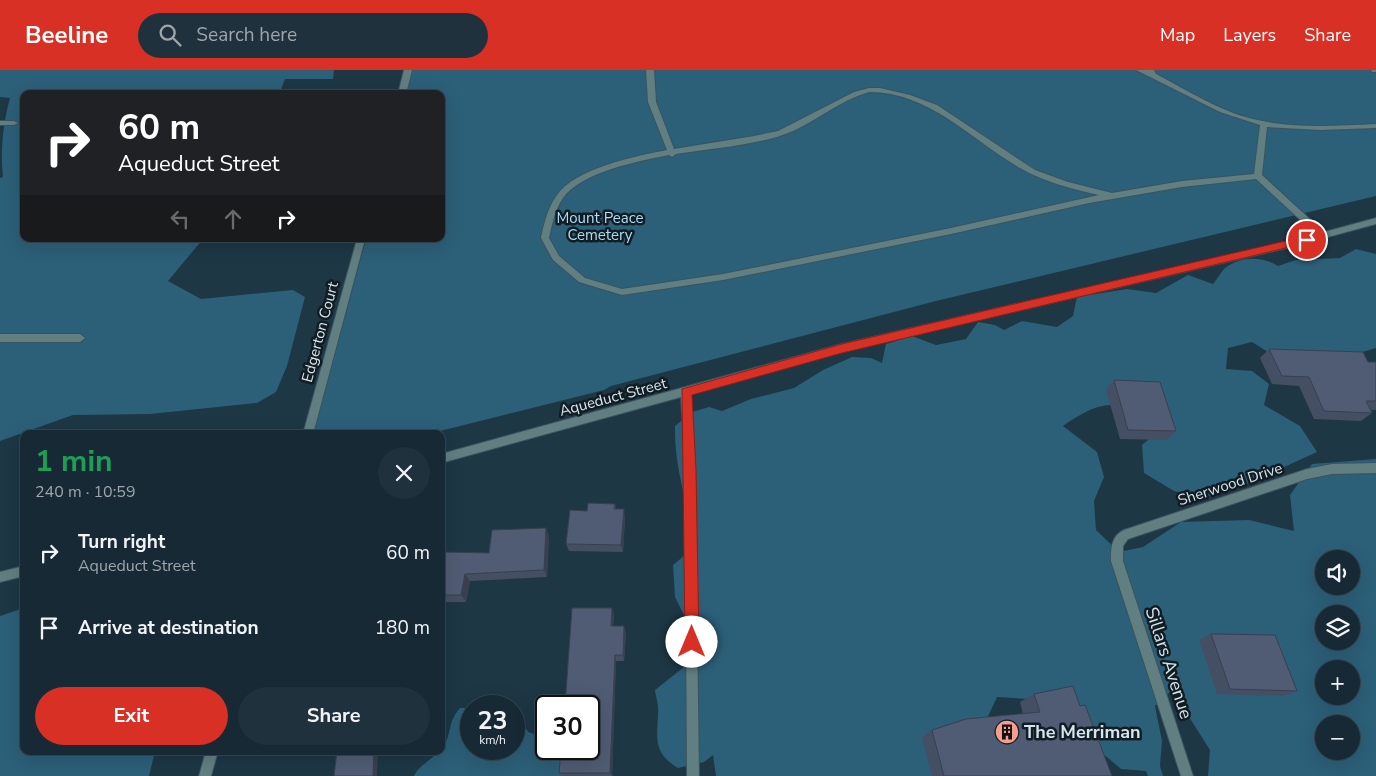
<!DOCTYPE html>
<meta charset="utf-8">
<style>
:root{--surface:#162934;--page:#1f313c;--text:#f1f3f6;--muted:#9ea6ac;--line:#35454f;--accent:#d93025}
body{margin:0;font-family:"Nunito Sans",sans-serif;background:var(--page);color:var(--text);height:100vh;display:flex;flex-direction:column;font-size:19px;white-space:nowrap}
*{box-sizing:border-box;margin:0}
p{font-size:16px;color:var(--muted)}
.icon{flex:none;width:28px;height:28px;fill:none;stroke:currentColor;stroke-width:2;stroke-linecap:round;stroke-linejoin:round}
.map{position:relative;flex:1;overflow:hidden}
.drawer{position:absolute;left:20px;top:360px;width:425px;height:325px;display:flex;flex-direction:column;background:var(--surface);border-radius:10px;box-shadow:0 5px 20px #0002,0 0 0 1px var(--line)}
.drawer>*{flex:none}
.banner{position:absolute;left:20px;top:20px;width:425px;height:152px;border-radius:10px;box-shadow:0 5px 20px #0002,0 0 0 1px var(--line);background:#202124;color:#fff;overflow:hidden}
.fabs{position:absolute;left:1315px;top:480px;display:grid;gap:10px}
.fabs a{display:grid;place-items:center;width:45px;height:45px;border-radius:50%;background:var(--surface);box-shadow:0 5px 20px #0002,0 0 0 1px var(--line);font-size:25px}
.speed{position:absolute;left:460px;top:625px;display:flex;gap:10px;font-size:25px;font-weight:700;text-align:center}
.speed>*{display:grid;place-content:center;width:65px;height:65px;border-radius:50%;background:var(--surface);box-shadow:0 5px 20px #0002,0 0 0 1px var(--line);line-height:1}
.speed small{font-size:12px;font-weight:400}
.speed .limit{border:2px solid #111;border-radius:8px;background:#fff;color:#111}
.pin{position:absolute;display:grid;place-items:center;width:42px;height:42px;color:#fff;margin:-21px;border:2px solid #fff;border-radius:50%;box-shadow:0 1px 5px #0007}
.me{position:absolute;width:55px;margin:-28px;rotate:0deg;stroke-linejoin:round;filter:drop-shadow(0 0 4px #0008)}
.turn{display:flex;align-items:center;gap:18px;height:105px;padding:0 15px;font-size:22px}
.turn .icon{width:65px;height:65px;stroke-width:2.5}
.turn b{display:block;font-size:35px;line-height:42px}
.lanes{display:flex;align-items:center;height:48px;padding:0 15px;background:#0003;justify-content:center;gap:25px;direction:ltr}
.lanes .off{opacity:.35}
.round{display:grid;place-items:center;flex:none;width:52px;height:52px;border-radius:26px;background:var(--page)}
.overview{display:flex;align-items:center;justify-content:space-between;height:85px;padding:0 15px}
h1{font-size:30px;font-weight:700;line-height:38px;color:#1e9e55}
.button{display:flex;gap:10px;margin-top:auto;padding:10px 15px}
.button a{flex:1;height:58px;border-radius:30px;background:var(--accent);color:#fff;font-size:20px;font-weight:700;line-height:58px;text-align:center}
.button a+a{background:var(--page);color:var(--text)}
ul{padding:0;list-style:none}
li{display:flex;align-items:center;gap:15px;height:75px;padding:0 15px}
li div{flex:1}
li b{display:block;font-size:19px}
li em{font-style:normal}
header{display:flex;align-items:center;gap:30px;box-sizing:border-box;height:70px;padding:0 25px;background:var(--accent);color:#fff}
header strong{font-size:24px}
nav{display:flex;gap:28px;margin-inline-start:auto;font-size:18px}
.search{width:350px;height:45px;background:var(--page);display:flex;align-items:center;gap:12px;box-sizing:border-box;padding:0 18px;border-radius:28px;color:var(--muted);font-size:19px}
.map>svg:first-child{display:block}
.green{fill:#2c5f78;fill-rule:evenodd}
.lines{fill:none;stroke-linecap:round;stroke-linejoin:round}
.lane-casing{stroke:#3a5360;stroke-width:2}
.street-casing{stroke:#3a5360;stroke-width:2}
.lane{fill:#617f81;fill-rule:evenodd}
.street{fill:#617f81;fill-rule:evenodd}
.wall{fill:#454f63}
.shaded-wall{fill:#384050}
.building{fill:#505c73;stroke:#384050}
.route{fill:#d93025;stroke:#8d1f18}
.labels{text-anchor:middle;stroke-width:5;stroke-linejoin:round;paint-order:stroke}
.park-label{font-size:15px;fill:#adddf8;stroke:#121d23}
.street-label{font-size:15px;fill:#d5e5ed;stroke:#121d23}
.near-street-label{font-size:18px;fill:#d5e5ed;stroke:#121d23}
.near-poi-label{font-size:18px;font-weight:bold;fill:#d5e5ed;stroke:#121d23;text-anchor:start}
</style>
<header>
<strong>Beeline</strong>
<div class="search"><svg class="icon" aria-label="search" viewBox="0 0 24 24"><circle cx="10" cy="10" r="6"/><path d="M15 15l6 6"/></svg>Search here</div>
<nav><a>Map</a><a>Layers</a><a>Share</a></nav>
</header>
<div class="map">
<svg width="1376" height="706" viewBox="0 0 1376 706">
<rect width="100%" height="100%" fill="#1d3745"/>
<g class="green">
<path d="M0,0h334l-1,9h-48l-6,15h-255v145h179l-35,42 33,18 92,-9 12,7 -18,69 -11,26 -19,11 -107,11 -77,1 -73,26v-263l3,-1c-3,-25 0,-54 7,-79l-10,-1z"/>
<polygon points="412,0 1376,0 1376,126 936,231 611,316 604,320 428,364 313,364 366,169 441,169 441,24 405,24"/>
<path d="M1356,179l20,5v94l-78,23 -46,-29 -24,6 -2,21 26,2 17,13 -5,21 36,21 17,26 -72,33 -41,13 -30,-7 -30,-18 -2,-28 22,-18c-48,-23 -53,-34 -101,-1l34,26 7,25 -10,24 2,29 23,22 24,-5 38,-25 68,-2 45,11 -4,-36 22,-31 64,-5v317h-168l2,-26 -38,-60 -17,16 7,35 -2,25 3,10h-15l-2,-5 -25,-2 -33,-28 -59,-42 -32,-2 -11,24 -52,55h-218l-3,-21 -9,7 -26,6c-25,-15 -21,-29 -20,-54 1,-8 -2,-16 -3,-24l44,-35 10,-4 -7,-21 -15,-9 -12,-24 -2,-32 23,-19c-8,-41 -22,-77 -21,-120l17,-14 17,-5 13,4 29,-12 43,-11 29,-18 29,-13 19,1 11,5 4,-19 26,-8 24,9 30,-6 12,-17 17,3 9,5 18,-9 35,6 16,-11 4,-19 50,-8 29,4 32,-18 25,9c4,-5 8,-12 12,-16 16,-12 37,-12 53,-2l18,-6 44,-2zM1324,489h27v27h-27zM1324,544h27v27h-27zM1324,599h27v27h-27zM1324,654h27v27h-27z"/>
<polygon points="24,538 24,681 155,681 149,706 0,706 0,546"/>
<path d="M460,638h11v41h43v-34l8,6 6,11c8,2 18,7 18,17h17l40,15 10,12h-199c4,-10 21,-19 27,-26 12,-15 5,-26 19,-42z"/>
</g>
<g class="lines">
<g class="lane-casing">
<g id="lane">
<path d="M646,0h8l2,32 18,47 80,-13 24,-5 76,-39 15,-4h11l30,7 27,10 98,65 33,12 44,11 70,-12 72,-7 6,-49 -40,-13 -84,-42h18l2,4c31,16 63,37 97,45 40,10 83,7 123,5v4l-56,2 -53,-3 -5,48 64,59v4h-6l-64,-59 -74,8 -93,16 -138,31 -228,46 -101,15 -43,-13 -26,-22 -12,-22c3,-15 7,-31 16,-43 19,-27 79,-39 110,-45l-19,-48zM869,22c61,0 102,48 151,76 24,14 52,21 79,27l-148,33 -228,46 -101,15 -37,-11 -26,-22 -10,-18c3,-13 6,-29 14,-40 18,-26 76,-37 106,-43l3,2 4,-3c36,-6 85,-9 117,-23 26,-12 48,-31 76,-39z"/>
<polygon points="1371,0 1376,0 1376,2 1372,2"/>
</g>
</g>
<g class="street-casing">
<g id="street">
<polygon points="404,0 412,0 406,24 398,24"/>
<polygon points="0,51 14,51 18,53 14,55 0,55"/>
<polygon points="1376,148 1376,154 1291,177 842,282 691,324 695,400 699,706 687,706 685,400 681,327 441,393 441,384 842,274 1291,171"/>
<polygon points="357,169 365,169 313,364 303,364"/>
<polygon points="0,264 80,264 85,268 80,272 0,272"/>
<path d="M1376,393v10l-44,1 -25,5 -179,60 -5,7v15l70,215h-12l-70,-215c0,-12 0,-25 13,-31l183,-61 25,-5z"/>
<polygon points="24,496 24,506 0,512 0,502"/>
<polygon points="206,681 218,681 211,706 199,706"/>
</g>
</g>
<use href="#lane" class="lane"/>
<use href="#street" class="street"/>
</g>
<g class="wall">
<polygon points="1269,279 1368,292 1376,292 1376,340 1371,340 1372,343 1361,351 1314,349 1299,316 1272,314 1260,288"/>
<polygon points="1114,310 1176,361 1167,370 1120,369 1106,320"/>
<polygon points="615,434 616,439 625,447 623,482 569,481 566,474 587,441"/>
<polygon points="549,466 547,507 470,511 466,532 441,532 441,482 489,483"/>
<polygon points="614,544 613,556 626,562 624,591 616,591 612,706 562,706 559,703"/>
<polygon points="1211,564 1297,621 1283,626 1217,624 1199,570"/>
<polygon points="1034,624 1080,636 1112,706 932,706 922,667 932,660 1023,644 1020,632"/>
</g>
<g class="shaded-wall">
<polygon points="624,439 625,447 623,482 621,475"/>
<polygon points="546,458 549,466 547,507 544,500"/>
<polygon points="465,504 470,511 466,532 461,525"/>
<polygon points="612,538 614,544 612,562 611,556"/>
<polygon points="624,556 626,562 624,591 623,585"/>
<polygon points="615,585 616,591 612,706 610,703"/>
<polygon points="374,681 378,681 377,706 373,706"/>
</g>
<g class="building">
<polygon points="1269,279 1363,282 1368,292 1376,292 1376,331 1366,331 1372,343 1324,341 1309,307 1282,306"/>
<polygon points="1114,310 1160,312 1176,361 1128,360"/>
<polygon points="588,433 615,434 614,439 624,439 621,475 566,474 570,440 587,441"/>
<polygon points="546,458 544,500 465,504 461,525 441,525 441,482 489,483 492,460"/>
<polygon points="572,538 612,538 611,556 624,556 623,585 615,585 610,703 559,703 561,679 589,679 589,636 565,636"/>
<polygon points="1211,564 1275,565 1297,621 1230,619"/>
<polygon points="1073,616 1080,636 1085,635 1112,706 944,706 932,660 966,649 1040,642 1034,624"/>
<polygon points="337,681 374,681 373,706 334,706"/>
</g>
<polygon class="route" points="1307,166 1312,170 1311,172 842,283 692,325 696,400 699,572 697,577 692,579 687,577 685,572 682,319 842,274"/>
<defs>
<g id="building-disc" transform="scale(1.25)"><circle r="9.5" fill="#f59d8e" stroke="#121d23"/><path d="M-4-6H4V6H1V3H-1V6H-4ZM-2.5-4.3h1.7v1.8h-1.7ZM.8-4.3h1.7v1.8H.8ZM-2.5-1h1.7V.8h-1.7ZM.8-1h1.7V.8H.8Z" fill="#111"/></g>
</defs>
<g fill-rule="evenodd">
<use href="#building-disc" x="1007" y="662"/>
</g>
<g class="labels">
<g class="park-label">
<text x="600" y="153">Mount Peace<tspan x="600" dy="17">Cemetery</tspan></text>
</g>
<g class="street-label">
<text transform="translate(320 262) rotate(-75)" y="5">Edgerton Court</text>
<text transform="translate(613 327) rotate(-15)" y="5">Aqueduct Street</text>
<text transform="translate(1230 414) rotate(-18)" y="5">Sherwood Drive</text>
</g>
<g class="near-street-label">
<text transform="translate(1169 593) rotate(72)" y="6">Sillars Avenue</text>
</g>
<g class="near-poi-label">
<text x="1024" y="668">The Merriman</text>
</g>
</g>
</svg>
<div class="fabs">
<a><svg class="icon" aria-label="sound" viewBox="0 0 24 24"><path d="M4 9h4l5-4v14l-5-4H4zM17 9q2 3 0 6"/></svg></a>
<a><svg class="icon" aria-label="layers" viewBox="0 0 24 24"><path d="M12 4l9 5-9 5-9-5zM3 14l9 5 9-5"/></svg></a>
<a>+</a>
<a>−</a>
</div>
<div class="speed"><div>23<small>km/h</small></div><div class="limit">30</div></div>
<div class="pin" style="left:1307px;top:170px;background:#d93025"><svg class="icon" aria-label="arrive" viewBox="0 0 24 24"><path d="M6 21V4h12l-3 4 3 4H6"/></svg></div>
<svg class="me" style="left:692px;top:572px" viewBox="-20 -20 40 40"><circle r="19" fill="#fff"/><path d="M0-13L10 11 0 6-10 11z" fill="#d93025"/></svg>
<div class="banner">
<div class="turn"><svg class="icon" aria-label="right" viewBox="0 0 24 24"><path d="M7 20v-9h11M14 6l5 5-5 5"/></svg><div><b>60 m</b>Aqueduct Street</div></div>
<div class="lanes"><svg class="icon off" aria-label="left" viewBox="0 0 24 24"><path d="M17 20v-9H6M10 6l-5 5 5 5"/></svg><svg class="icon off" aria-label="ahead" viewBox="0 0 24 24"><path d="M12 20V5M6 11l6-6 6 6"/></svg><svg class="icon" aria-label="right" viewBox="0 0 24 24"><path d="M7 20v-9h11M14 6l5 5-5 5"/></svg></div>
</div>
<section class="drawer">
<div class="overview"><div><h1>1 min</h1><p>240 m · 10:59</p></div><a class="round"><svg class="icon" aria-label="close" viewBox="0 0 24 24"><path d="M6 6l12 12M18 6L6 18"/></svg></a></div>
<ul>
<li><svg class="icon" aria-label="right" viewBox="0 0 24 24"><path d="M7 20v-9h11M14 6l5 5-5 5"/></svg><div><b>Turn right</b><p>Aqueduct Street</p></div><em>60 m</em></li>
<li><svg class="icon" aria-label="arrive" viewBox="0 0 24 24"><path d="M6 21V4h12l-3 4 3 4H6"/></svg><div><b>Arrive at destination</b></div><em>180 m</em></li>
</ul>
<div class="button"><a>Exit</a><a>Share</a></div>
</section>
</div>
